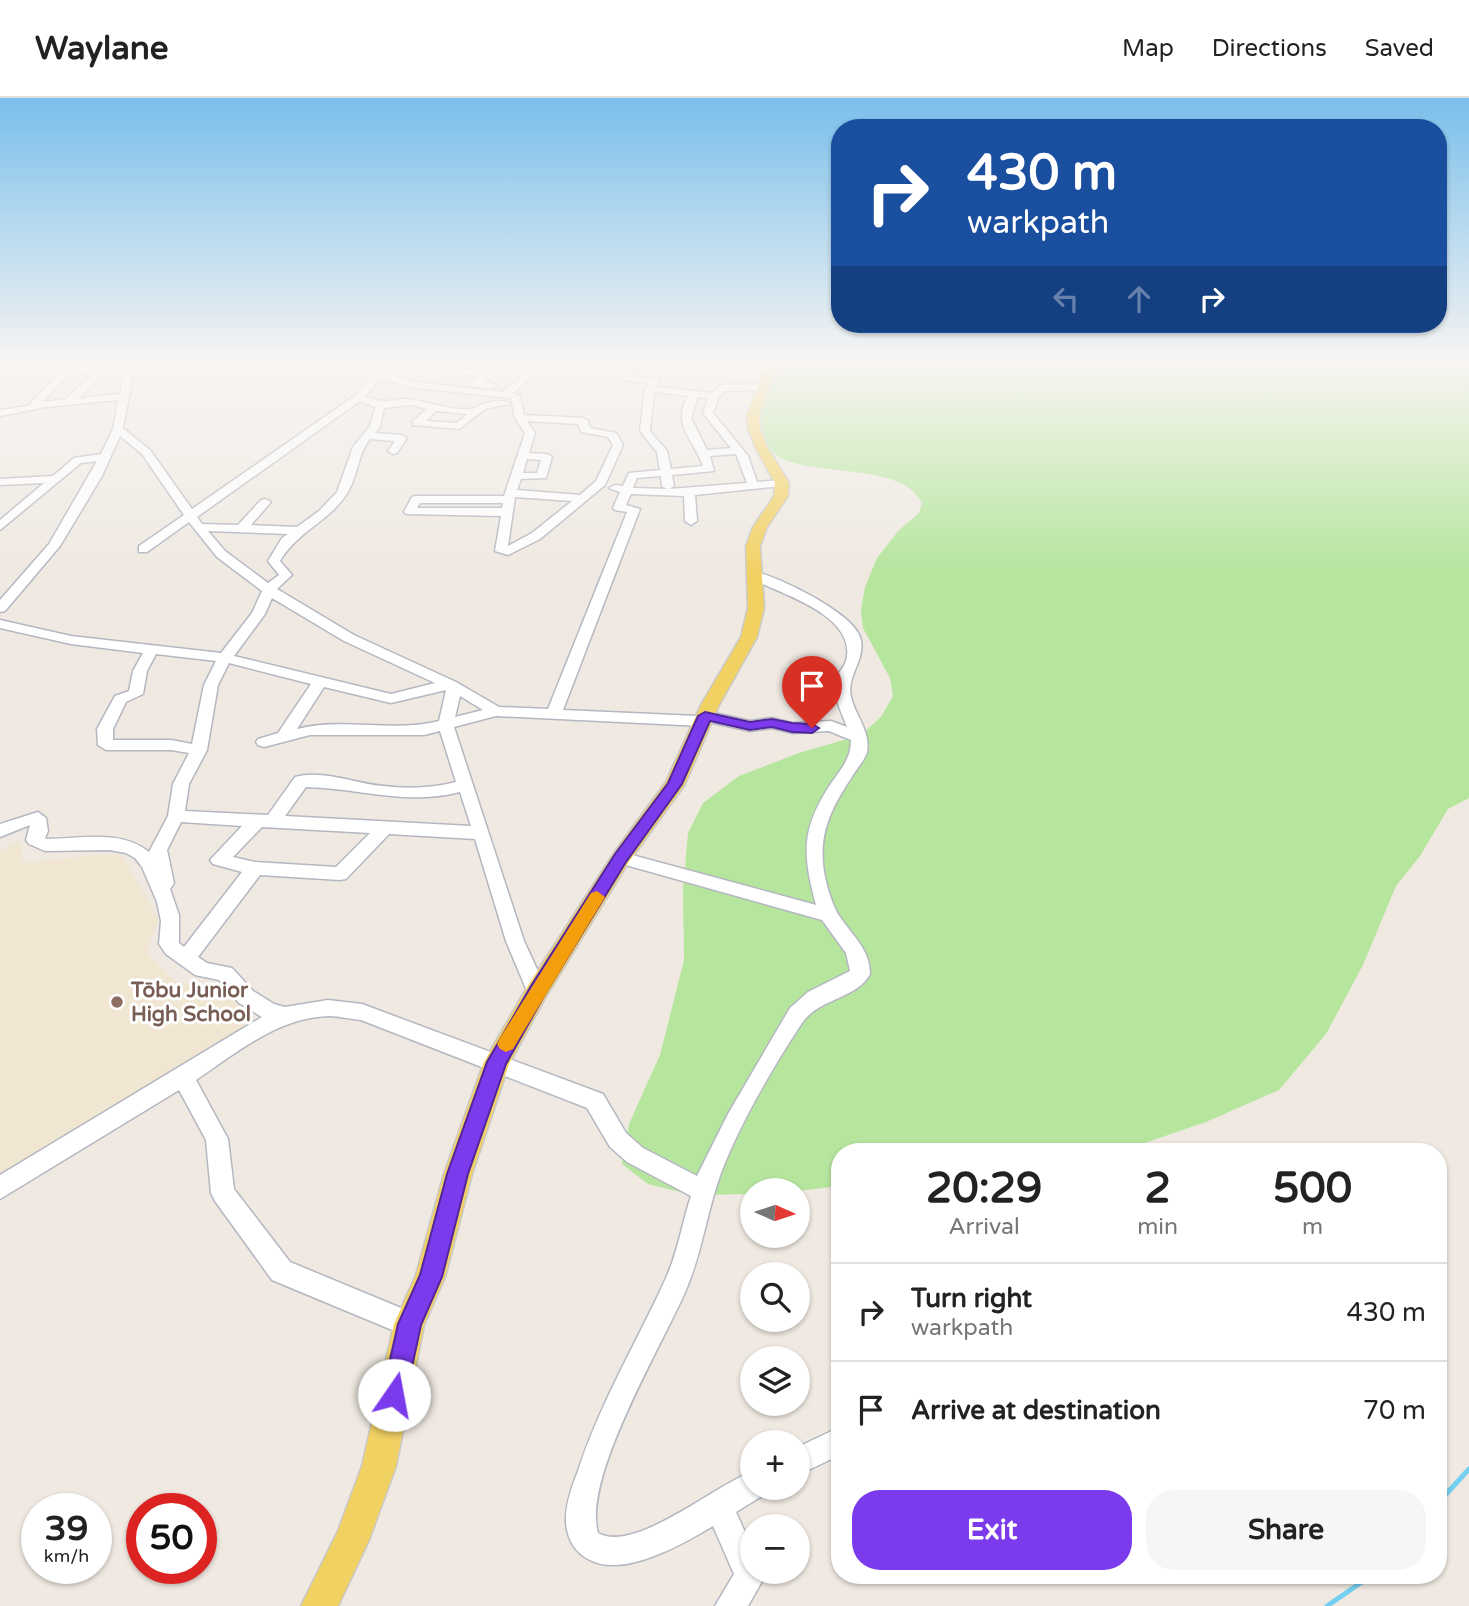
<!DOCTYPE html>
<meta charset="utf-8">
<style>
:root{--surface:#fff;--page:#f6f6f6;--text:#222;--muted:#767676;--line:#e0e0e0;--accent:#7c3aed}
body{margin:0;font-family:"Varela Round",sans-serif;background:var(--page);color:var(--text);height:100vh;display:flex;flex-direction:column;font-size:26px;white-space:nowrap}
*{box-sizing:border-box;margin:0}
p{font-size:23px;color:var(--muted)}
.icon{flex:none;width:38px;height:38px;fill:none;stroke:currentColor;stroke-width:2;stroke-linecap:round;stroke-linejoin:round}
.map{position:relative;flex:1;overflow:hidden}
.drawer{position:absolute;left:831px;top:1045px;width:616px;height:441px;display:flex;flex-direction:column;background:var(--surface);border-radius:28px;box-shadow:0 2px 5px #0004}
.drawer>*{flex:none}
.top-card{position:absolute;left:831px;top:21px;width:616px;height:214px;border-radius:28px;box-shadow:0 2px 5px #0004;background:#1a4fa0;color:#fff;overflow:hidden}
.needle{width:46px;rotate:93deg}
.fabs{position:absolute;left:740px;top:1080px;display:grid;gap:14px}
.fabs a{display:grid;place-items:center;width:70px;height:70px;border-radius:50%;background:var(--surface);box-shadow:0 2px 5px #0004;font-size:35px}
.speed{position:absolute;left:21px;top:1395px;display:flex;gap:14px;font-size:35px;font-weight:700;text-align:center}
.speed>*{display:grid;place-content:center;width:91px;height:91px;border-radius:50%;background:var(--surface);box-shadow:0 2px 5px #0004;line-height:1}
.speed small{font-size:18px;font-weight:400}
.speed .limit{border:10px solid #d22;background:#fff;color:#111}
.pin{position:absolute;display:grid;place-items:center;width:60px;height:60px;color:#fff;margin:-72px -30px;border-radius:50% 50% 50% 0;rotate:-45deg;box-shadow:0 0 7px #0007}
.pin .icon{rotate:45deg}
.me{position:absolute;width:77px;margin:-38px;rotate:12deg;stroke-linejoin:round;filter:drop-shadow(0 0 5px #0008)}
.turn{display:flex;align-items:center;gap:24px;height:147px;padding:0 21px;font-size:32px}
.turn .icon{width:91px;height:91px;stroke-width:2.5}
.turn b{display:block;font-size:49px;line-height:60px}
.lanes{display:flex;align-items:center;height:66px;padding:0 21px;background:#0003;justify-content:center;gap:35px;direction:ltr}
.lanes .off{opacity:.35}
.eta{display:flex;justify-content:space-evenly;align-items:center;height:119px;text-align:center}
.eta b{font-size:42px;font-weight:700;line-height:49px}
.cta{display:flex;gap:14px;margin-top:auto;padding:14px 21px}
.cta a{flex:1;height:80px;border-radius:28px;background:var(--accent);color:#fff;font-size:28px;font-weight:700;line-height:80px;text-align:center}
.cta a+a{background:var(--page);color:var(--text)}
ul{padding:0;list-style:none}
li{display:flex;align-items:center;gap:21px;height:98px;padding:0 21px;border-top:2px solid var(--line)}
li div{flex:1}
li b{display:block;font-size:26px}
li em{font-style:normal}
header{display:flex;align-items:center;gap:42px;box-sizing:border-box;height:98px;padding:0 35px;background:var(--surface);border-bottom:2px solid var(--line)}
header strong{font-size:33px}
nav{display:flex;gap:38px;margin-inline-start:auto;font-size:24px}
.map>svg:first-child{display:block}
.education{fill:#f0e6d1}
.green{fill:#b6e59e}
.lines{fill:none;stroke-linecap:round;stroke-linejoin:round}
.stream{stroke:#75cff0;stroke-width:5}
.minor-casing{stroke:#b4b7c1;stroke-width:3}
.major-casing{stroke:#c9c9c9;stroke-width:3}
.minor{fill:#fff;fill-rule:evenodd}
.major{fill:#f2d163;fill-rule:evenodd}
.route{fill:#7c3aed;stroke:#51269a;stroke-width:2}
.slow{fill:#f59e0b}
.education-dot{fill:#8d6e63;stroke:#fff;stroke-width:2.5}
.labels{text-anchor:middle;stroke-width:6;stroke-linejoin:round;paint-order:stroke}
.education-label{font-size:21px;font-weight:bold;fill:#785e54;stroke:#fff;text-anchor:start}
</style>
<header>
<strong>Waylane</strong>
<nav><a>Map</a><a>Directions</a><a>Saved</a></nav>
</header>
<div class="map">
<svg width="1469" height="1508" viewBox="0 0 1469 1508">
<rect width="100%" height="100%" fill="#efe9e1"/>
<polygon class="education" points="20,743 23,765 106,756 122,757 159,822 148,848 149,857 176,884 220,888 248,919 240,933 0,1079 0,753"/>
<path class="green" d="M761,264h708v436l-21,11 -28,47 -24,30 -33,79 -37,69 -47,56 -73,32 -85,29 -281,1v34l-42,5 -46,-1v4l-60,1 -44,-11 -26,-20 7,-40 31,-69 24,-95 -1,-70 5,-57 15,-30 36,-27 60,-23 62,-18 20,-18 12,-21 -3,-18 -27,-50 -2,-18 4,-23 12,-29 22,-28 20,-17 3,-10c-21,-46 -131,-21 -154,-56 -3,-5 -4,-15 -6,-21 -7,-22 -6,-41 -1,-64z"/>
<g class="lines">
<g class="stream">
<polyline points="1438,1405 1469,1371"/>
<polyline points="1327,1508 1372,1477"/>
</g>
<g class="minor-casing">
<g id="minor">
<path d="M89,264h11l-17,13 -16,1 -24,26 23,-3 29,-27h30l8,-10h10l-10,13 -10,53 27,22 42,59 164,-114 28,-33h10l-10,11 32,9 87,10 34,-30h10l-34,31 7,3 4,19 59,3 5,3 2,7 26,5 7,12 -18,40 -65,54 -32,16 -13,-4 6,-35 -95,-2 -2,-2 8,-15 4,-1h88l21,-63 -10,-15 -4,-20 -96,-10 -35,-10 -15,18c25,11 27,0 49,4 14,2 47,13 60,8 10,-5 25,-11 36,-4l-25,5 -26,20 -46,-4v-4l14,-12 -16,-4 -27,3 -4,19 -5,6 27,2 5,3 -10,15 -4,1 -5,-3 7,-10 -25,-2c-13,16 -12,39 -24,56 -19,28 -48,36 -66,66l12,14 -15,14 77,46 102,47 43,25 49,2 79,-197 -12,-2 -2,-2 7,-16 -11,-4 6,-3 8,1 6,-13 31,-3 -3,-18 -17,-21 5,-42 4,-5 -26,-4v-10h-40l-10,-8 58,3v11l28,4 -2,7 55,6 10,-8 42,-1 5,3 -5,3 -39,1 -6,6 -6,16 35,43 9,26 25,-2 6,3 -6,3 -87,9 2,26 -6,4 -6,-4 -1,-25 -53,-2 -5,11 14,4 -77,201 134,6 8,-5 45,10 22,-3 20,5 39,-2 16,6c-5,-14 -15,-32 -11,-47 1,-7 8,-12 10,-19 12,-45 -62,-66 -94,-82l-1,-3 6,-4c25,7 99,42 104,68 4,21 -15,36 -10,57 4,18 20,35 16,55 -2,8 -10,16 -14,23 -19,29 -33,53 -30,88 1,15 8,39 15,51 13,21 32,34 32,60 -13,25 -51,24 -68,49 -29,44 -62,100 -81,150 -14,38 -19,80 -35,117 -23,54 -104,188 -88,243 37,21 118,-49 154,-61v16h13l-3,8 -26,16 16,36v24h11l2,4 -17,30h-33l19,-32 -21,-48c-30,18 -89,52 -123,34 -15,-7 -23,-21 -24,-38 -1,-17 6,-36 12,-51 22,-68 59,-129 88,-193 12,-26 16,-55 25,-82l-64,-34 -17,-15 -23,-39 -226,-88c-11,-1 -23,-4 -33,-4 -51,2 -92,37 -132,64l32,59 6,50 56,73 128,53 4,9 -4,9 -9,4 -137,-57 -57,-79 -4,-8 -5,-53 -27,-50 -179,109v-24l262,-158 -23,-14 -20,-23 -24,-5 -29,-21 -7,-10 2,-23 -4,-19 -15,-35 -7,-9 -9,-5 -17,-3 -64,1 -16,-7 -3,-4 4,-15 -30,12v-13l38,-12 8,6 2,13 -3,7 2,1c34,0 74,-10 102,13l19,-36 5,-32 16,-31 -18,-3h-65l-8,-5 -1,-16 18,-33 14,-5 4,-20 10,-18 -72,-9 -71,-16v-8l71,16 150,17 31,-40 10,-22 -45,-34 -28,-35 -42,30h-8v-6l45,-31 -42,-61 -22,-18 -18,40 -42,70 -55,65 -5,1v-12l49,-56 48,-83 -16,2 -81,67v-10l44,-37 -44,2v-6l53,-3 21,-18 27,-4 12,-25 5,-29 -72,7 -46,9v-6l28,-4 33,-35 17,-1zM100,279l23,1 -3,16 -41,4zM654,294l34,4c-17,29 6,44 15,70l-32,3 -4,-18 -17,-20zM698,299l10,1 -5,15 28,35 -24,2 -16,-32zM360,303l15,6 -5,19 -17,21 -16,45 -18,19 -22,16 -46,-2 20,-23 -6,-3 -4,1 -23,25 -36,-1 -5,-7zM436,313l31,3 -10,9 -31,-2zM527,323l51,3 3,8 27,5 5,8 -17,36 -16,14 -63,-5 4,-11 25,-1 6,-21 -5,-3 -18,-1 6,-20zM736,356l11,29 -78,6 5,-3 -2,-11 42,-4 -4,-15zM527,361l14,1 -4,13h-14zM661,378l1,10 5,3 -34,-1 4,-10zM515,399l57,4 -40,32 -24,13zM420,405h83l-1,5h-85zM208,433l80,3 -6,4 -14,23 11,14 -11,8 -43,-32zM272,500l72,43 91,42 -44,11 -157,-38 31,-42zM156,556l60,7 -12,24 -12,59 -21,-4h-58v-11l13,-27 17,-8 4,-23zM229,565l82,21 -33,49 -20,6 -2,3 2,3 6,2 46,-12h114l16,-4 16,51c-23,6 -49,7 -72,4 -29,-2 -60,-17 -89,-9l-27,38 -83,-4 4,-27 18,-34 11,-65zM324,589l67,16 55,-13 -7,31c-45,12 -96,-4 -142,8zM460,598l23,14 -28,7zM496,618l206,10 7,-4 41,9 22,-3 20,5 37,-2 22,9c0,18 -9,28 -19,42 -31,46 -30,71 -16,123l-195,-53 -6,2 -3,4 3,4 207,58 24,33 4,18 -42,21 -18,16 -62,106 -31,62 -54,-28 -17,-15 -23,-39 -241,-90 -34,-4 -43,7 -11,-3 -21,-13 -21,-23 -25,-5 -9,-6 62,-82 80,5 6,-1 43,-45 86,5 31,102 21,50 3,6 7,2 7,-2 3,-6 -23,-50 -70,-214zM306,689c53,1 100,19 154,5l11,34 -186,-10zM181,724l61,4 -32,34 3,4 29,8 -58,75 -5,-4v-28l-9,-26 4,-6 -7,-33zM262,729l108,6 -34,34 -81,-5 -22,-5z"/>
<polygon points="501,264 512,264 484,284 495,286 497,288 492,291 472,288 472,284 480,278 439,272 444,269 487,273"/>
<polygon points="637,264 772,267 777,270 772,273 658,271"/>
<polygon points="840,1329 840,1357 798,1377 798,1349"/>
</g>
</g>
<g class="major-casing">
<polygon id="major" points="768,264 780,264 759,317 760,330 767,349 789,385 788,398 767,429 760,448 764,510 757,539 719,607 685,686 628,765 545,900 509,966 472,1076 445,1179 424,1227 396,1368 369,1442 338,1508 301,1508 338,1433 362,1368 394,1226 416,1177 444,1076 484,964 529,886 614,755 666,684 701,607 741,539 748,510 746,448 753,429 774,398 775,385 755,349 748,330 747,317"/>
</g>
<use href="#minor" class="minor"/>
<use href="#major" class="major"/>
</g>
<linearGradient id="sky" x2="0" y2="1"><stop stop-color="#7abfeb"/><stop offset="0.56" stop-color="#f8f5f2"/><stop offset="1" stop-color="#f8f5f2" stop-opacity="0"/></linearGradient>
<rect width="1469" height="475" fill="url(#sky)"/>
<polygon class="route" points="705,614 750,624 772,621 792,625 812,626 819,630 812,635 792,634 772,629 750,632 710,623 682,686 626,764 544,898 506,966 468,1076 442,1179 421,1227 406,1297 402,1305 394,1309 385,1305 382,1297 398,1226 420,1177 447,1076 487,964 531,888 615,756 668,685 698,618"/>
<polygon class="slow" points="597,793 605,799 513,951 506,954 500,951 497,946 500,940 591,795"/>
<circle class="education-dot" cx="117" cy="904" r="7"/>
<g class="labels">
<g class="education-label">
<text x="131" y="899">Tōbu Junior<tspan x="131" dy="24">High School</tspan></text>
</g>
</g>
</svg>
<div class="fabs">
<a><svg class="needle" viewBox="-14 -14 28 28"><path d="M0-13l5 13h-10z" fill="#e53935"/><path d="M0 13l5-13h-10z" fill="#767676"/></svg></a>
<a><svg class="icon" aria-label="search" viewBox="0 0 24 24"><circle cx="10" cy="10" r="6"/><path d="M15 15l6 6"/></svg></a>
<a><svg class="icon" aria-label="layers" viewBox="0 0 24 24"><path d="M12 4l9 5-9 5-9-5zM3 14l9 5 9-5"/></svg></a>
<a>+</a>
<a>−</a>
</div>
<div class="speed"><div>39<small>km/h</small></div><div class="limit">50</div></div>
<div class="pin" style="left:812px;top:630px;background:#d93025"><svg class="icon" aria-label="arrive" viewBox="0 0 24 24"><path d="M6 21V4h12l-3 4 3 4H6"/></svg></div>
<svg class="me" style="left:394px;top:1297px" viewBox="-20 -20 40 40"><circle r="19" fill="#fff"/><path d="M0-13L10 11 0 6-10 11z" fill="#7c3aed"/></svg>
<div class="top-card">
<div class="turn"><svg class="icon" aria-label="right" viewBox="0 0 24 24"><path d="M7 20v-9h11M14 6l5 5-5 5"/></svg><div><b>430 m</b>warkpath</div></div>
<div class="lanes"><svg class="icon off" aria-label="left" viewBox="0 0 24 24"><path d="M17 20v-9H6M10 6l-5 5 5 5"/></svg><svg class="icon off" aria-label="ahead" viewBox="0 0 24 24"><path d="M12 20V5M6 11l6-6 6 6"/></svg><svg class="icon" aria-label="right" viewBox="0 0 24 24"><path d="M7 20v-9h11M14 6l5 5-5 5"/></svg></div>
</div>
<section class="drawer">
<div class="eta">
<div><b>20:29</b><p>Arrival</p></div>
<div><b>2</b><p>min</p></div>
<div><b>500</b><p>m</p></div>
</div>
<ul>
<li><svg class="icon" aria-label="right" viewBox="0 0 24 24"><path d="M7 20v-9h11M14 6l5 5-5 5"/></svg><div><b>Turn right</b><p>warkpath</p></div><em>430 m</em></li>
<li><svg class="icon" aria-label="arrive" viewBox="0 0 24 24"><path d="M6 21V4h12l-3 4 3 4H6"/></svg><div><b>Arrive at destination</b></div><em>70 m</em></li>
</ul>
<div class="cta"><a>Exit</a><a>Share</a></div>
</section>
</div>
